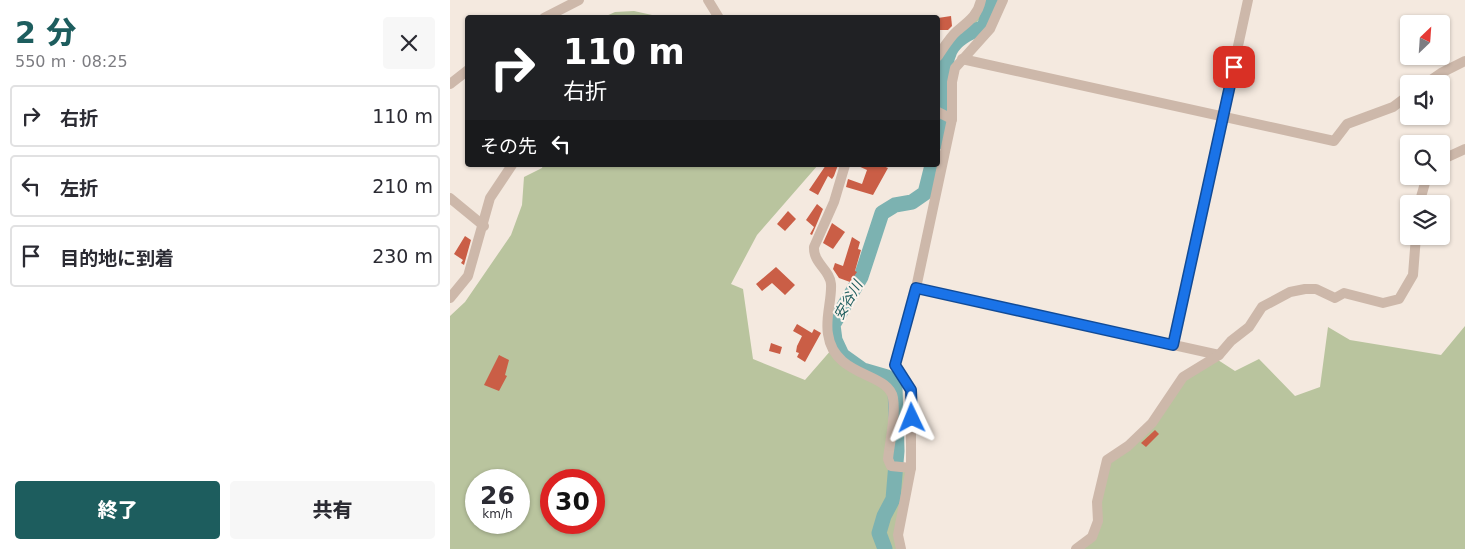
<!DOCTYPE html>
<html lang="ja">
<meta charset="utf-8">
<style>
:root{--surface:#fff;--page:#f7f7f7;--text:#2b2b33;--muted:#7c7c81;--line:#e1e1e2;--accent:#1d5d5e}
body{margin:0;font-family:"DejaVu Sans","Noto Sans JP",sans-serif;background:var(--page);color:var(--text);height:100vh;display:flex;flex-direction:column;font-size:19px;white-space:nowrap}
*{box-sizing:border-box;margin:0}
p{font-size:16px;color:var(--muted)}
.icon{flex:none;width:28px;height:28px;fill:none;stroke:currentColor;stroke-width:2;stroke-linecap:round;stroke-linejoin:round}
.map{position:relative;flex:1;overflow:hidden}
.sheet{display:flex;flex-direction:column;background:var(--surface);width:450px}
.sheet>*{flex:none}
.guide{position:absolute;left:15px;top:15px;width:475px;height:152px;border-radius:5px;box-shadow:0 1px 4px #0004;background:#202124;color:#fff;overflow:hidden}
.needle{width:32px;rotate:25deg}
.fabs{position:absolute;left:950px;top:15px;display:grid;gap:10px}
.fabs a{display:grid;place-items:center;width:50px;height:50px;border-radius:5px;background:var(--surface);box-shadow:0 1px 4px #0004;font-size:25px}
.speed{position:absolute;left:15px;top:469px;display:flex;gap:10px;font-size:25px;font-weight:700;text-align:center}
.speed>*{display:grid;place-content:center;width:65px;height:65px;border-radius:50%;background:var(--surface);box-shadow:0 1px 4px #0004;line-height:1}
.speed small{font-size:12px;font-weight:400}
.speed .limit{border:8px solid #d22;background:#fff;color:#111}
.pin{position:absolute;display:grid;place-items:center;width:42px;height:42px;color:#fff;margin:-21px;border-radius:10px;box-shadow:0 2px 8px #0006}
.me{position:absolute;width:55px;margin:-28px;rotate:358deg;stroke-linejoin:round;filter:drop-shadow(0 0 4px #0008)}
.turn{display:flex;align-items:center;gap:18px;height:105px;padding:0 15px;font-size:22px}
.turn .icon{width:65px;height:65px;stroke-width:2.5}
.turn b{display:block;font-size:35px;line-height:42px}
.then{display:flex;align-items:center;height:48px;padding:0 15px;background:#0003;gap:10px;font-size:19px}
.round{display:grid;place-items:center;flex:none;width:52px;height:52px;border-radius:5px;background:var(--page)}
.head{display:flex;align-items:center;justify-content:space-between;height:85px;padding:0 15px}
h1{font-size:30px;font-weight:800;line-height:38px;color:var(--accent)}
.cta{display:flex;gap:10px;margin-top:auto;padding:10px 15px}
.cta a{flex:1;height:58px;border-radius:5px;background:var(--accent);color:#fff;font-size:20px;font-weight:800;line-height:58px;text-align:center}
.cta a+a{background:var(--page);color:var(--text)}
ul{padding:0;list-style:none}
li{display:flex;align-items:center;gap:15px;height:62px;margin:0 10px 8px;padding:0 5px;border:2px solid var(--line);border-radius:5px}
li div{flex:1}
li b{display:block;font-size:19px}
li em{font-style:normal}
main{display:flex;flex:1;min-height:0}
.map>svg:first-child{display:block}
.green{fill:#b9c49e;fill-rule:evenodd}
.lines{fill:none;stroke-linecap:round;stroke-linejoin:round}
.river{stroke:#7cb2b1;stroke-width:15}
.building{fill:#ca5e46}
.minor{stroke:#cdb8aa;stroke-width:10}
.route-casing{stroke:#114b97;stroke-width:12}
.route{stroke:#1a73e8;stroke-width:9}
.labels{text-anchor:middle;stroke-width:4;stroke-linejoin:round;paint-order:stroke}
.water-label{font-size:14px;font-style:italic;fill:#1d5d5e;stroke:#fbf3ec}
</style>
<main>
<section class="sheet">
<div class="head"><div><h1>2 分</h1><p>550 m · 08:25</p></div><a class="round"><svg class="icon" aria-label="close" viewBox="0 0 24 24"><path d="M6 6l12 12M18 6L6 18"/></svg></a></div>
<ul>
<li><svg class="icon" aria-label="right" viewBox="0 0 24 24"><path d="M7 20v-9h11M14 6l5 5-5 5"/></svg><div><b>右折</b></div><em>110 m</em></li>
<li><svg class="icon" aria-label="left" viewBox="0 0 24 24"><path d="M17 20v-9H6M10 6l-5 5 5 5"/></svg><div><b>左折</b></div><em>210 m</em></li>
<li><svg class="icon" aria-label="arrive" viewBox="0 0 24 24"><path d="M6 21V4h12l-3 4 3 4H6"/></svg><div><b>目的地に到着</b></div><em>230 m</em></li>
</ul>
<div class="cta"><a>終了</a><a>共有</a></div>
</section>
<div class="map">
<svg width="1015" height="549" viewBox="0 0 1015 549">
<rect width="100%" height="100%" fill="#f4e9df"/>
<g class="green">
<polygon points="534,0 538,0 529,20 509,36 495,53 491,112 488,110 488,60"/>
<polygon points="184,11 211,17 154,17 165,12"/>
<path d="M93,165h275l-61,70 -26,49 12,5 10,70 52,21 27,-31 50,36 8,10 -4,63 21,13 -9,78h-448v-233l15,-14 46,-67 11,-30 2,-28 18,-9zM26,480h43v42h-43zM101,480h43v42h-43z"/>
<polygon points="1015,326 1015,549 629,549 645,536 658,462 679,449 736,377 768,360 785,371 809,359 845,396 870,387 878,327 900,340 991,355"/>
</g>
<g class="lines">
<g class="river">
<path d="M488,142c2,-11 7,-23 8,-34 2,-42 -11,-64 38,-81l9,-27"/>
<polyline points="435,549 429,533 434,516 443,499 447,451 445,387 437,377 413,370 392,355 385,340 383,325 411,277 432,213 445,205 462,202 475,193 482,165"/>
</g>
</g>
<g class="building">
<polygon points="501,16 502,26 498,30 488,30 488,18"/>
<polygon points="376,165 388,165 384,176 382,179 378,176 368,195 359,190"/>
<polygon points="406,165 431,165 438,168 423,195 396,187 398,179 412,184 417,170"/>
<polygon points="367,204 373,209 362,235 360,234 364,227 356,220"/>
<polygon points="338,211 346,219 335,231 327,224"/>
<polygon points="382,223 395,232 383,249 373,243"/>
<polygon points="15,236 21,240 14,265 11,263 13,260 4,254"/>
<polygon points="402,237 410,242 408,249 411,250 405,271 407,272 400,282 389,278 383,269 385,263 393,266"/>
<polygon points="326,267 345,285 335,295 322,283 312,291 306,284"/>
<polygon points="347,324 362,333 364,329 371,333 355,362 347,357 349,353 346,352 347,346 352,336 343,331"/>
<polygon points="321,343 332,347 330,354 319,351"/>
<polygon points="49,355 59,360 55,375 57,376 49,391 34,385"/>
<polygon points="705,430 709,434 696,447 691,443"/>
</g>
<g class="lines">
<g class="minor">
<polyline points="258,0 269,18"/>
<polyline points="94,18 129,0"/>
<path d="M488,56c6,-9 12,-19 19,-25 12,-10 21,-16 24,-31"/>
<polyline points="512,59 884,141 897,124 943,107 959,95"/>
<polyline points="0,84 18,70"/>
<polyline points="975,84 991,73 1015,61"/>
<polyline points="488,112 502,119"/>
<polyline points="991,160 1015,149"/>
<path d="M395,165l-11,37 -20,45c-1,16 16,23 17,37 1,16 -6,34 -3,50 6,44 61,38 65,64 3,19 -3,42 -5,61l3,7 20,2"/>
<polyline points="0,198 34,226"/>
<polyline points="969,204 977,176"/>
<polyline points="466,288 769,355"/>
<polyline points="0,298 18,276 40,198 62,165"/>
<polyline points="723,345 798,0"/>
<polyline points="451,549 448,535 461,468 461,390 445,365 466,288 502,119 502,82 505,68 540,29 553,0"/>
<polyline points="626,549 642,537 648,521 647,502 657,460 678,446 702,423 733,377 769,355 781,341 799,327 812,307 840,292 855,289 866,289 885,298 894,293 933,303 949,299 963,275 966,236"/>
</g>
</g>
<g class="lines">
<g class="route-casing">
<polyline id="route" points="462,418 461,390 445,365 466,288 723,345 784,67"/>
</g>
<use href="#route" class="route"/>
</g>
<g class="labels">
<g class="water-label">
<text transform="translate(398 300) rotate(-60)" y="5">安谷川</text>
</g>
</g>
</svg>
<div class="fabs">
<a><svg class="needle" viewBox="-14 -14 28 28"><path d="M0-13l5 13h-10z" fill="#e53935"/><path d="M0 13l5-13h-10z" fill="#7c7c81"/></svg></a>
<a><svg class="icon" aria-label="sound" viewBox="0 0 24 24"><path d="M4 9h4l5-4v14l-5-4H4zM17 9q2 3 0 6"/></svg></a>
<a><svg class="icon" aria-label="search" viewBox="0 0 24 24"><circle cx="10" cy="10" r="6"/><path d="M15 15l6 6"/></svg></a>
<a><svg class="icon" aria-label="layers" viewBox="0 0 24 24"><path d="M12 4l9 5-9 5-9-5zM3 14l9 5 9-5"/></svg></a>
</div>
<div class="speed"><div>26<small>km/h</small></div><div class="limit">30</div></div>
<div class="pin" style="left:784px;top:67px;background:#d93025"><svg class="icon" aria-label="arrive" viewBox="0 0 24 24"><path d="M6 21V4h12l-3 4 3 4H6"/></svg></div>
<svg class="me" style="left:462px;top:418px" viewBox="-20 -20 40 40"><path d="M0-17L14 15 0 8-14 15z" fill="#1a73e8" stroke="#fff" stroke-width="4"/></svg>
<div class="guide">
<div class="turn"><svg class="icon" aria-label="right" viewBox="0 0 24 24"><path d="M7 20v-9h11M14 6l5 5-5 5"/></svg><div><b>110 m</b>右折</div></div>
<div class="then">その先<svg class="icon" aria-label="left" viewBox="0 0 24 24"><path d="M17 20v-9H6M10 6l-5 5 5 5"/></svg></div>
</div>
</div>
</main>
